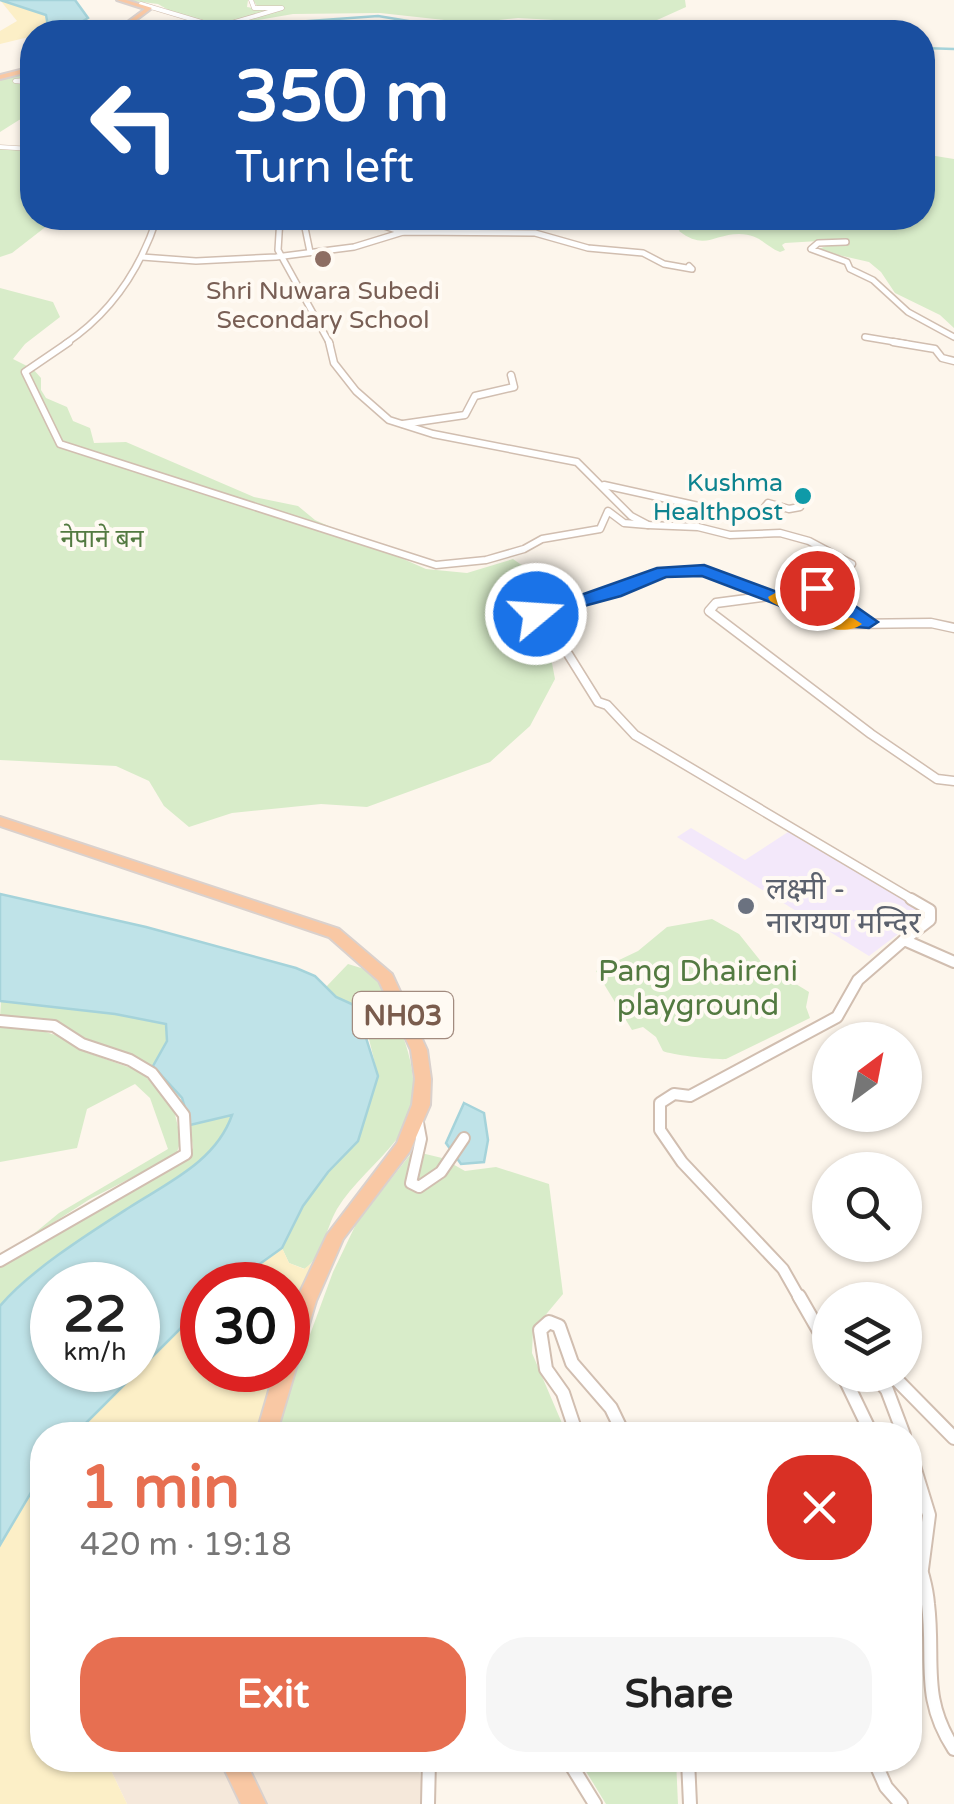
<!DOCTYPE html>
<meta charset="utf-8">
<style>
:root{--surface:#fff;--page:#f6f6f6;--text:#222;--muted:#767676;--accent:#e76f51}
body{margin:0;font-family:"Varela Round","Noto Sans Devanagari",sans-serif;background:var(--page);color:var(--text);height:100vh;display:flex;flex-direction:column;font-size:38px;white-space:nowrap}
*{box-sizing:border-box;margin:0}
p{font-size:32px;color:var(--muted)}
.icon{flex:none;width:55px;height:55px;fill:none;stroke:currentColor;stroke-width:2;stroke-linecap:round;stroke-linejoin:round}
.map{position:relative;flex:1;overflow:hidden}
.panel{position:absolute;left:30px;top:1422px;width:892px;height:350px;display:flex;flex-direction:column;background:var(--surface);border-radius:40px;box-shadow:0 2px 8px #0004}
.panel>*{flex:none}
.guide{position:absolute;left:20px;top:20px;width:915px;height:210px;border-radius:40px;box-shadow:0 2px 8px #0004;background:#1a4fa0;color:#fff;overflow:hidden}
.needle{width:65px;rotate:32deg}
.controls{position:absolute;left:812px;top:1022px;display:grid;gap:20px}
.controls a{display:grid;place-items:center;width:110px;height:110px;border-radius:50%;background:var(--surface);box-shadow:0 2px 8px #0004;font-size:50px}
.speed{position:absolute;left:30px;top:1262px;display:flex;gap:20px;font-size:50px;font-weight:700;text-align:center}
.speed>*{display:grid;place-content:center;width:130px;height:130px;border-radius:50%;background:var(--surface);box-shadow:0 2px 8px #0004;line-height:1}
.speed small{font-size:25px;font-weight:400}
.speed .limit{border:15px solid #d22;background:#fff;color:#111}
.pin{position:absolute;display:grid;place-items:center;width:85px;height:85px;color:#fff;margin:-42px;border:5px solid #fff;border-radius:50%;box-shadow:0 2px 10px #0007}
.me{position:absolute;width:110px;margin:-55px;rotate:72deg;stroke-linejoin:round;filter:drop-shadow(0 0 8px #0008)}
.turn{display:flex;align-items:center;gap:35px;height:210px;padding:0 50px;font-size:45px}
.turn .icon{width:130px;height:130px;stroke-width:2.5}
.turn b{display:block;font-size:70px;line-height:85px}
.round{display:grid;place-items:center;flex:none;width:105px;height:105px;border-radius:40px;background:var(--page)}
.head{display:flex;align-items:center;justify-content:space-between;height:170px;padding:0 50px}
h1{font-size:60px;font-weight:800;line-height:75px;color:var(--accent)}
.button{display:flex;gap:20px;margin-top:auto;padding:20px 50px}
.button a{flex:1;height:115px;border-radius:40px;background:var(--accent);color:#fff;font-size:40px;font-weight:800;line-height:115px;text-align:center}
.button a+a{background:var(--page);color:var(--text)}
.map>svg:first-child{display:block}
.residential{fill:#f5e8da}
.education{fill:#f3e8fa}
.green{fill:#d8ecc9}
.sand{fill:#fcefc7}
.water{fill:#bfe3e8;stroke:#a5d3da;stroke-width:2.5;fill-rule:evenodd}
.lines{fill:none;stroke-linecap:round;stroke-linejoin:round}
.stream{stroke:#a5d3da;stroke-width:2.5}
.minor-far5-casing{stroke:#d1beb0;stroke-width:5}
.minor-far4-casing{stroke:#d1beb0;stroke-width:8}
.minor-far3-casing{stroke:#d1beb0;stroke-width:9}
.minor-far2-casing{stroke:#d1beb0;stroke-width:11}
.minor-far1-casing{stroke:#d1beb0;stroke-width:14}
.minor-casing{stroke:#d1beb0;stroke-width:16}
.trunk-casing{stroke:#dad1cd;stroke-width:4}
.minor-far5{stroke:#fff;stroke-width:4}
.minor-far4{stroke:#fff;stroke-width:5}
.minor-far3{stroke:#fff;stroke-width:6}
.minor-far2{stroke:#fff;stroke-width:8}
.minor-far1{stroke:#fff;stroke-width:10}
.minor{stroke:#fff;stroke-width:12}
.trunk{fill:#f9c8a4;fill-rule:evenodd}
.route{fill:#1a73e8;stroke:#114b97;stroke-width:2.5}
.slow{fill:#f59e0b}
.education-dot{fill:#8d6e63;stroke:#fffaf3;stroke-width:4}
.culture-dot{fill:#0f9aa8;stroke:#fffaf3;stroke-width:4}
.worship-dot{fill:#6b7280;stroke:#fffaf3;stroke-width:4}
.labels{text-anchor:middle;stroke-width:8;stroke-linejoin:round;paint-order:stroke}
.far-education-label{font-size:25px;fill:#785e54;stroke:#fffaf3}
.far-culture-label{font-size:25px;fill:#0d838f;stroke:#fffaf3;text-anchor:end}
.far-park-label{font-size:25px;fill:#537a41;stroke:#fffaf3}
.shield{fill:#fffaf3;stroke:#a28b7f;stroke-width:2.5}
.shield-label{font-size:28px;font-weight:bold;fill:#7a5c4d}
.worship-label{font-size:30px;fill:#5b616d;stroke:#fffaf3;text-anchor:start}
.park-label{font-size:30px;fill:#537a41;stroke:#fffaf3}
</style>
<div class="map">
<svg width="954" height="1804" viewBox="0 0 954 1804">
<rect width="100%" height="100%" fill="#fdf6ec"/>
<polygon class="residential" points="106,1760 418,1760 424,1804 127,1804"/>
<polygon class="education" points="691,828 745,860 788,832 926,913 869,956 677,837"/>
<g class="green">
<polygon points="126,0 248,0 247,7 259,9 253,0 685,0 686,7 646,25 518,18 472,23 380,13 293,14 223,26 191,23 158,4"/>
<polygon points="32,70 32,117 19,120 0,132 0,77"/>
<polygon points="0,147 32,149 32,218 57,218 12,253 0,257"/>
<path d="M923,154l31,5v169l-14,-13 -45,-22 -14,-21 -12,-10 -48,-11 -2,-2 7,-3 -7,-5 -34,2 -3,2 3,5 -5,2c-15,-6 -20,-18 -41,-18 -25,0 -34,17 -60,-3l5,-9 -8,-4h246z"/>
<polygon points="0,288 53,302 60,317 25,344 13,359 33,369 41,378 41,390 46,398 67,407 73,421 90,428 94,443 126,442 254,497 298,506 315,520 426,569 467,573 513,559 556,589 559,599 537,607 526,617 548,642 555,679 530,726 490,762 367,807 321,804 232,813 189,827 164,806 149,781 116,766 0,760"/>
<path d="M712,919l27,15 24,30 46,28 -3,15 4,11 -84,41c-9,1 -55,-4 -63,-8l-7,-14 -13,-10 -11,3 -36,-59 42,-20 29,-24z"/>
<path d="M348,964l26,8c23,47 62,118 23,167 -18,23 -45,45 -60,70 -12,21 -13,45 -32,60l-16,-6 -7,-15 21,-42 25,-34 30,-31 20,-65 -9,-37 -43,-52z"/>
<polygon points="1,1000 115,1014 166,1024 167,1041 153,1066 145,1064 84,1042 60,1025 0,1018"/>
<polygon points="0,1027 31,1027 61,1037 77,1049 142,1072 174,1110 181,1140 176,1155 90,1199 25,1241 59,1213 168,1149 150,1098 135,1084 87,1109 77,1148 0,1162"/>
<path d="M232,1114c-15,46 -62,68 -101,93 -39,24 -102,64 -131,99v-41l187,-108 6,-9 -3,-23z"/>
<polygon points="413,1151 442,1158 465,1171 496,1167 549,1184 563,1294 533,1330 532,1353 567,1435 273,1435 333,1272 357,1222"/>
<polygon points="579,1760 676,1760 678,1804 606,1804"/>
</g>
<g class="sand">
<polygon points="0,0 44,14 48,26 29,37 0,44 0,31 17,21"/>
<polygon points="282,1248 289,1263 304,1269 315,1261 288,1331 288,1285 230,1285"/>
<polygon points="202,1307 202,1370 274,1370 256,1435 74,1435"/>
<polygon points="42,1474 42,1760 106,1760 127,1804 0,1804 0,1545"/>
</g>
<g class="water">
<polygon points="0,0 75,0 88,18 65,32 39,32 48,26 46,15"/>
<path d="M0,894l146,33 150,41 19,8 21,21 20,9 22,70 -20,65 -30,31 -25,34 -21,42 -52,37h-28v22l-128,128h-32v39l-42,71v-239c29,-35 91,-74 130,-99 39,-25 86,-46 102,-92l-42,10 -8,-27 -29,-32 14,-25 -1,-17 -51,-10 -115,-13zM52,1285h86v85h-86z"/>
<polygon points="464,1103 484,1113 488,1140 484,1162 461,1164 446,1143"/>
</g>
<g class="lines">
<g class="stream">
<polyline points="67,30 110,32"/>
<polyline points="155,32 378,16 475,32"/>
<polyline points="922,48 954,49"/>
</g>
<g class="minor-far5-casing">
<g id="minor-far5">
<polyline points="141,4 218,27 282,8 254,8 251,0"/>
<polyline points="32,79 15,81 32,83"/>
<polyline points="0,147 32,149"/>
</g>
</g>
<g class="minor-far4-casing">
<g id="minor-far4">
<polyline points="280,218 278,250 330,344"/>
<polyline points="303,218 310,252"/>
<polyline points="359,218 403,232"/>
<polyline points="846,242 818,243 811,249 847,262 850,269 873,280 908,312 954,337"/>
<polyline points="142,257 196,261 276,257 354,247 403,232 535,233 588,248 643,253 664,264 692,269 689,266"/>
<polyline points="865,337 907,344"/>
<path d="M65,344c45,-30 75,-74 92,-126"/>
</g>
</g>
<g class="minor-far3-casing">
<g id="minor-far3">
<polyline points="69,342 25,372 60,444 436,565 486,560 524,549 542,539 600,529 608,511 624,523 648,525"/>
<path d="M329,342l5,21 22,28 33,29 44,14 144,28 54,54 17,9 50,2 32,8 50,-2 29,8 43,23c-9,12 -25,10 -36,21l3,4"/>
<polyline points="893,342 935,349 942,358 954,361"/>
<polyline points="403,424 465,415 475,396 514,387 511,375"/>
<polyline points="604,485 721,511 761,512 768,503 789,509 800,507"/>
<path d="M621,589c60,-24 73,-23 133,0"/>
</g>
</g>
<g class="minor-far2-casing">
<g id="minor-far2">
<polyline points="627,587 547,609 535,617 560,641 598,702 607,705 635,735 915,901"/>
<polyline points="748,587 785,601 813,619 850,624 931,623 954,628"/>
<polyline points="817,587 823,596 867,621"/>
<polyline points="769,596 716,603 709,611 871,734 937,779 954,781"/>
</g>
</g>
<g class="minor-far1-casing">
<g id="minor-far1">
<polyline points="904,940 930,920 930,910 911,899"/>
<polyline points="0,1021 54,1026 82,1044 130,1060 152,1073 184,1115 186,1154 0,1261"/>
<polyline points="418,1123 421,1139 411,1183 419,1187 441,1172 464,1138"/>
<polyline points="800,1299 783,1269 682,1162 660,1130 660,1103 674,1094 690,1096 837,1017 858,980 904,940 954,962"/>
</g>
</g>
<g class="minor-casing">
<g id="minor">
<polyline points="799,1296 830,1350"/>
<polyline points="843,1375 872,1435"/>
<polyline points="875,1375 887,1390 904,1435"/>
<polyline points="892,1375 954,1438"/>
<polyline points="577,1435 563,1393 546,1369 540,1330 549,1322 559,1326 572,1363 611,1408 624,1435"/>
<polyline points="910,1453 929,1515 922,1569"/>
<path d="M910,1535c7,23 16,45 18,69 7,57 -8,93 26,145"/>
<polyline points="568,1760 595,1804"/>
<polyline points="688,1760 690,1804"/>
<polyline points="874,1760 886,1787 901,1804"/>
<polyline points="428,1804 429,1760"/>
</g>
</g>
<g class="trunk-casing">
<g id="trunk">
<polygon points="117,0 126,0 152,8 120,32 114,32 145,9"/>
<polygon points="32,67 32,71 0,79 0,75"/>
<polygon points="0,817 339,929 392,974 427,1050 431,1079 430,1105 410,1151 343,1239 316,1301 276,1435 256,1435 275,1370 288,1370 288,1330 296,1301 327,1235 397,1143 412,1105 415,1079 411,1050 379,981 329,937 0,826"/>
<polygon points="220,1760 245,1760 266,1804 241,1804"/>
</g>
</g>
<use href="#minor-far5" class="minor-far5"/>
<use href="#minor-far4" class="minor-far4"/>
<use href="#minor-far3" class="minor-far3"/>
<use href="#minor-far2" class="minor-far2"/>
<use href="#minor-far1" class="minor-far1"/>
<use href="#minor" class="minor"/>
<use href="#trunk" class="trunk"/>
</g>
<polygon class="route" points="704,565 791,597 817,614 844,615 817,600 808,588 817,583 824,584 878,622 869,628 806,623 778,605 702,576 666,577 621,596 536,619 527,614 657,568"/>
<path class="slow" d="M777,592l40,22 36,4 9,6c-24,18 -70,-10 -92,-23l-2,-4z"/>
<circle class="education-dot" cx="323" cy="259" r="10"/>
<circle class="culture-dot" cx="803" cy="496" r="10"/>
<circle class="worship-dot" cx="746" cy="906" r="10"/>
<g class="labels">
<g class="far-education-label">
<text x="323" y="299">Shri Nuwara Subedi<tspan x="323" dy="29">Secondary School</tspan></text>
</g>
<g class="far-culture-label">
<text x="783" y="491">Kushma<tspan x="783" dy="29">Healthpost</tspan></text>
</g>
<g class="far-park-label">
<text x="102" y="547">नेपाने बन</text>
</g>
<rect class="shield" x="353" y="992" width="100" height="46" rx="8"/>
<g class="shield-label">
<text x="403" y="1025">NH03</text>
</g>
<g class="worship-label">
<text x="766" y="899">लक्ष्मी -<tspan x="766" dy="34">नारायण मन्दिर</tspan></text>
</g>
<g class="park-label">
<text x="698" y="981">Pang Dhaireni<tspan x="698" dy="34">playground</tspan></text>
</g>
</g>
</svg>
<div class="controls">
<a><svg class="needle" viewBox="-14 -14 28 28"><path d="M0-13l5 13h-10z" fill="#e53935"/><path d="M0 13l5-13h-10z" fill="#767676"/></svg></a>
<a><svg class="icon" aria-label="search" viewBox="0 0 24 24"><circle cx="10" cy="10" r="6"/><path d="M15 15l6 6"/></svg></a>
<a><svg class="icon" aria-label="layers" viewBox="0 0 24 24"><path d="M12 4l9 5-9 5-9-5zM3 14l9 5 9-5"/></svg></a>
</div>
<div class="speed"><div>22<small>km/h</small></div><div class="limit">30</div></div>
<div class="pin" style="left:817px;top:588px;background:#d93025"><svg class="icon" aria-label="arrive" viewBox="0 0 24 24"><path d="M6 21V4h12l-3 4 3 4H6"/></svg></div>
<svg class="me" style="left:536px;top:614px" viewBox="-20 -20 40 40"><circle r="17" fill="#1a73e8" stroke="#fff" stroke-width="3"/><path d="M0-11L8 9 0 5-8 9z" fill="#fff"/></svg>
<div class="guide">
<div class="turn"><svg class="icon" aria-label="left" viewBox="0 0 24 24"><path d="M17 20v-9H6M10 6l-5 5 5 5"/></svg><div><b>350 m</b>Turn left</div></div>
</div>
<section class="panel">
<div class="head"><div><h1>1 min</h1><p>420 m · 19:18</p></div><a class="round" style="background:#d93025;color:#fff"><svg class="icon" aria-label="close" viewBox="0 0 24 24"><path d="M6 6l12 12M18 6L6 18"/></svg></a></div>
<div class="button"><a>Exit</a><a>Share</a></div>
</section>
</div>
